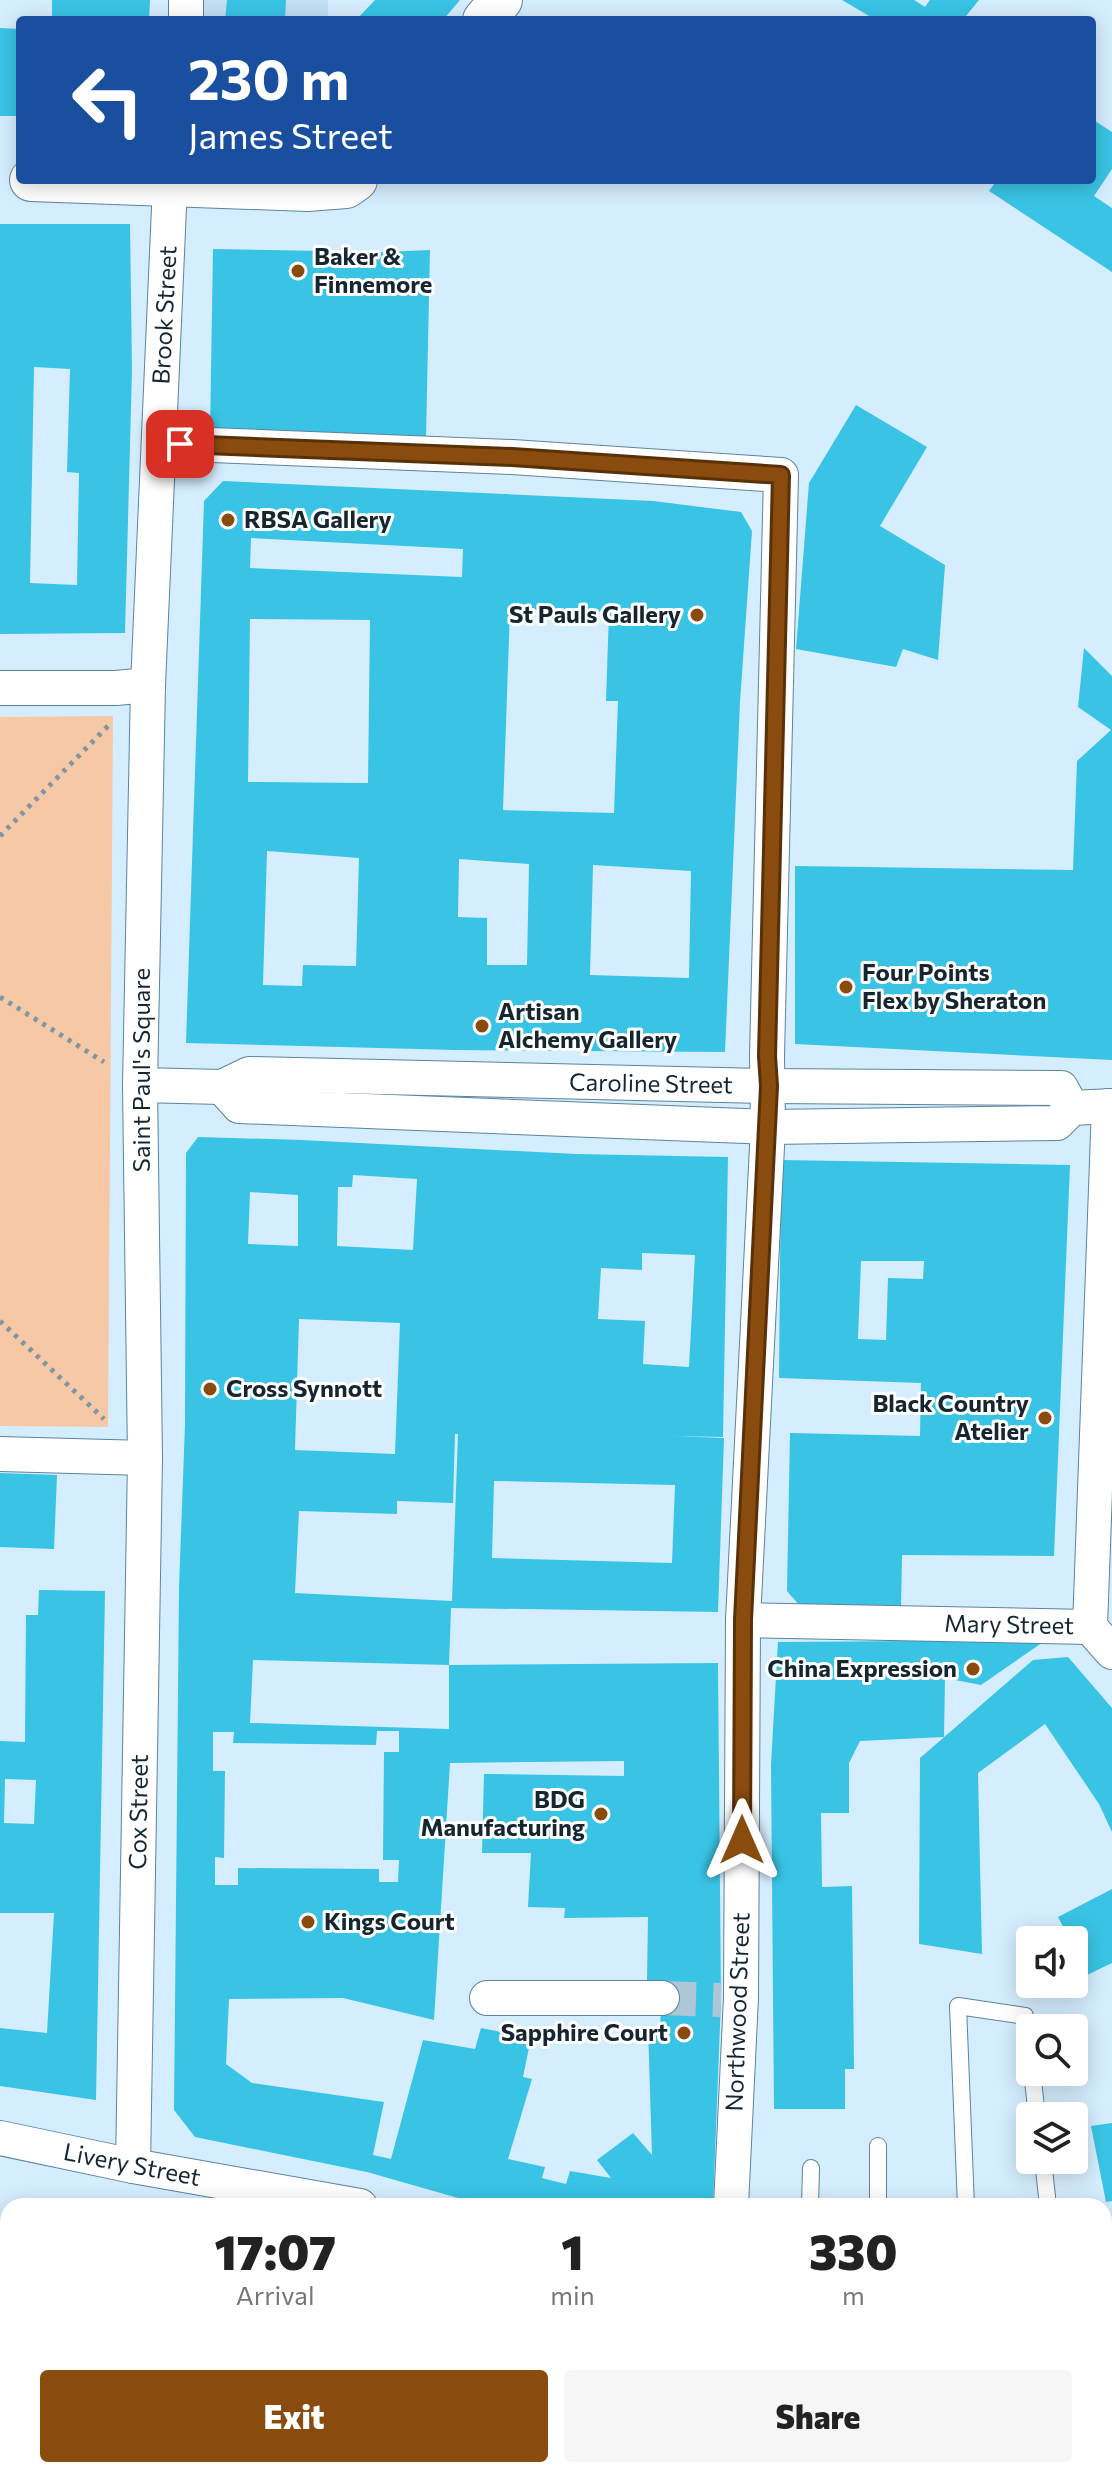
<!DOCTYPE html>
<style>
:root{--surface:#fff;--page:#f6f6f6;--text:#222;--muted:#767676;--accent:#894b0e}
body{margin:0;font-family:Commissioner,sans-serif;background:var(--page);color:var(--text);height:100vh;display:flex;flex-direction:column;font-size:30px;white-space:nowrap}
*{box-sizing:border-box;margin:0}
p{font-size:26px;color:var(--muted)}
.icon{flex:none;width:44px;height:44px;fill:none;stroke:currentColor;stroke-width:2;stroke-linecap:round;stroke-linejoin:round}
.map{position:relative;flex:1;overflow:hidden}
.panel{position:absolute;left:0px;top:2198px;width:1112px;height:280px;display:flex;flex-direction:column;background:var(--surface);border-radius:24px 24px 0 0;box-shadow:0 4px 20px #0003}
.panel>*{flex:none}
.top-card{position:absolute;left:16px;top:16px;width:1080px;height:168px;border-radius:8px;box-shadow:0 4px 20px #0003;background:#1a4fa0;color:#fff;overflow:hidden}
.controls{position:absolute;left:1016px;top:1926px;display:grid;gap:16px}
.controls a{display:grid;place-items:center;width:72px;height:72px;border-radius:8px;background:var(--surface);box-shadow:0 4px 20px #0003;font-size:40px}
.pin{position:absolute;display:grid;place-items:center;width:68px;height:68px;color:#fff;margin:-34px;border-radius:16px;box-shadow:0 4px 12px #0006}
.me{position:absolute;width:88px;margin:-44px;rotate:0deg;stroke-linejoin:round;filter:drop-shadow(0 0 6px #0008)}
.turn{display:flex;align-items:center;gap:28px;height:168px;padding:0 40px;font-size:36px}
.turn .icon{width:104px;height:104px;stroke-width:2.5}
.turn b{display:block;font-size:56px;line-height:68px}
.eta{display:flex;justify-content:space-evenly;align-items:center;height:136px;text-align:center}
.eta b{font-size:48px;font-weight:800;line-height:56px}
.primary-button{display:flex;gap:16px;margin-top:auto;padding:16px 40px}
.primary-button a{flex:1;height:92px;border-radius:8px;background:var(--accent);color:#fff;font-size:32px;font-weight:800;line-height:92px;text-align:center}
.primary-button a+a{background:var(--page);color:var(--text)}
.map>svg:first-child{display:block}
.built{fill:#c3dff3}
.green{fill:#f6c8a6}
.building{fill:#39c4e5;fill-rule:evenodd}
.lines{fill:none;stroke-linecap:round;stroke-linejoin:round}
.minor-tunnel{stroke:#afc6d6;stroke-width:34;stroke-dasharray:34 17;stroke-linecap:butt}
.service-casing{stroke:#5d839d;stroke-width:18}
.minor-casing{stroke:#5d839d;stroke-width:36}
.tertiary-casing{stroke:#5d839d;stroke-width:44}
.secondary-casing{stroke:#5d839d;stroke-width:46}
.path{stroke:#8196a4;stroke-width:5;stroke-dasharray:4 6;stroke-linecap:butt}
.service{stroke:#fff;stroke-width:16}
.minor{stroke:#fff;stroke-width:34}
.tertiary{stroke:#fff;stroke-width:42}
.secondary{stroke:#fff;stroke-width:44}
.tram{stroke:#50626e;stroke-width:2}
.rail{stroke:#50626e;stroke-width:6;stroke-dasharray:16 8;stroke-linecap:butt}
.route-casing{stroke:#593109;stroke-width:20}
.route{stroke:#894b0e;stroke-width:14}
.poi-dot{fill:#894b0e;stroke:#fff;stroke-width:3}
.labels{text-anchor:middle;stroke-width:6;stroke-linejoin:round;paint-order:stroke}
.poi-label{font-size:24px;font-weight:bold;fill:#162630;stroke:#fff;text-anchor:start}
.street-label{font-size:24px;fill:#162630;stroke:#fff}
</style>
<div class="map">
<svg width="1112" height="2478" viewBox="0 0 1112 2478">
<rect width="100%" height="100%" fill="#d5eeff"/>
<rect class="built" x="202" y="0" width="126" height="20"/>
<polygon class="green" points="113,716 108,1427 0,1426 0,717"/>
<g class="building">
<polygon points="52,0 150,0 149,20 52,20"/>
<polygon points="227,0 286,0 285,20 225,20"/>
<polygon points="375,0 460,0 443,20 356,20"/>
<polygon points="842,0 914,0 925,7 930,0 979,0 966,16 970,20 876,20"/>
<polygon points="0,28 20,29 20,116 0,116"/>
<polygon points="1092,119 1112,132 1112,169 1094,196 1112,208 1112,272 989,191 997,180 1092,180"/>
<path d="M0,224h130l2,146 -7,263 -125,1zM34,367l36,2 -3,103 12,1 -2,112 -47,-2z"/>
<polygon points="213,249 383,252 430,250 426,438 210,434"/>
<polygon points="856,405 927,447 880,526 945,565 938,660 903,649 896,667 796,649 809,483"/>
<path d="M223,481l430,20 88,11 11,19 -12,171 -15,350 -270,-2 -269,-7 18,-542zM251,538l212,11 -1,28 -212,-9zM510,609l99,3 -3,89h12l-4,112 -111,-3zM250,619l120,1 -2,163 -120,-1zM267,851l92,7 -3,108 -53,-1 -1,21 -39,-1zM459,859l70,5 -2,101h-40v-47l-29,-1zM593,865l98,6 -2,107 -99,-3z"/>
<polygon points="1084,648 1112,676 1112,1060 795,1044 795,866 1073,870 1077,761 1111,730 1078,707"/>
<path d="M198,1137l104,3 274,14 152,3 -5,280 -50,-1 51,2 -6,174 -267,-4 -2,57 -196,-5 -3,63 199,6v-64l269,-2 3,337 -8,206h-227l-119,-34 -172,-35 -21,-27 5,-522 6,-164 1,-271zM353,1175l64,4 -4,71 -76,-4 1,-59h14zM250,1192l48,3v51l-50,-2zM642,1253l53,2 -6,112 -46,-3 2,-43 -47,-2 3,-51 41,2zM299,1319l101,4 -5,131 -100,-4zM455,1434h3l-6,167 -157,-8 4,-82 98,3v-13l56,2zM494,1481l181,4 -3,78 -180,-5zM377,1731h22v21h-15l-1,108h16l-1,22h-19v-13l-141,-1v17h-23v-28l9,1 1,-87h-12v-39h21l-1,11 143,2zM624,1761v15l-140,-2 -2,79h49l-3,54 37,1 -1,10 84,-1 -1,64 16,-1 -3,48h-12l4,127 -19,-22 -36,27 14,18 -41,-7 -4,13 -24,-6 3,-11 -37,-8 24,-80 -9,-2 8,-39 -50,-10 -6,21 -52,-9 -32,119 -18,-4 11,-53 -132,-19 -26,-19 3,-65 114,-1 91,22 16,-257z"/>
<path d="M781,1160l289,5 -16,391 -152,-1 -1,54 -101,-3 -13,-15 3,-158 130,3 1,-53 -142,-5zM861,1261h63l-1,18 -35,-1 -2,62 -28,-1z"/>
<polygon points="0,1473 57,1475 54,1549 0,1547"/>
<path d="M39,1590l66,1 -9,509 -96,-14v-58l47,5 7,-120h-54v-172l25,1 1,-127h12zM5,1779l31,1 -2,44 -30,-1z"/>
<polygon points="1046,1640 981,1685 945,1678 944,1737 860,1741 849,1763 849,1813 821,1813 822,1887 852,1886 854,2069 845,2069 845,2109 774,2109 771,1764 778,1642"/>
<polygon points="1068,1657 1112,1708 1112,1832 1099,1804 1045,1724 978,1773 982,1954 919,1944 920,1758 1033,1660"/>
<polygon points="1112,1889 1112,1963 1087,1975 1074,1949 1074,1940 1070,1940 1058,1917"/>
<polygon points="1112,2123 1112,2201 1106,2202 1091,2126"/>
<polygon points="285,2470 316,2470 318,2478 288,2478"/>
<polygon points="358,2470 678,2470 678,2478 359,2478"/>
<polygon points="733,2470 896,2470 896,2471 869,2478 732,2478"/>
</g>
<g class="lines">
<polyline class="minor-tunnel" points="662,1998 721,2000"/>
<g class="service-casing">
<g id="service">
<polyline points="1032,2072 1037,2116"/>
<polyline points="878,2146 878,2206"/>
<polyline points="1043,2160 1048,2206"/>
<polyline points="810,2206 811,2168"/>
<polyline points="966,2206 958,2006 1025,2016 1030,2059"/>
</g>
</g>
<g class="minor-casing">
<g id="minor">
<polyline points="186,20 186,0"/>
<polyline points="159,443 512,457 781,475 767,1056 768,1127 743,1620 741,1997 731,2206"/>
<polyline points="0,688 116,688 148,685"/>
<polyline points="140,1085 222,1087 249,1074 769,1086 1061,1088 1072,1108"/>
<polyline points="222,1087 239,1106 768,1127 1057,1123 1072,1108 1112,1106"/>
<polyline points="0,1454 145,1458 140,1085 148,685 170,185"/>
<polyline points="743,1620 1090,1627"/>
<polyline points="1090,1627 1109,1106"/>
<polyline points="1090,1627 1112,1652"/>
<polyline points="487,1998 662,1998"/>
<polyline points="0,2138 133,2166 360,2206"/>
<polyline points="133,2166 145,1458"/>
<polyline points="1104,2360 1112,2362"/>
<polyline points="707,2478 708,2470"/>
</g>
</g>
<g class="tertiary-casing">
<g id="tertiary">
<polyline points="484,20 501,0"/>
<polyline points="31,180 307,190 346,187 356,180"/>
</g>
</g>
<g class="secondary-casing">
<polyline id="secondary" points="1078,2478 1112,2470"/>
</g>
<g class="path">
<polyline points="0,836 108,726"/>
<polyline points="0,997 104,1062"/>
<polyline points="0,1321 104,1419"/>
<polyline points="326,2470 328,2478"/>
</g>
<use href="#service" class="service"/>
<use href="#minor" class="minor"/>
<use href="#tertiary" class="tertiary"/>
<use href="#secondary" class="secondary"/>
<g class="tram">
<polyline points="1104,2277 1112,2275"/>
<polyline points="1104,2297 1112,2296"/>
<polyline points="0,2322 8,2323"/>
<polyline points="0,2345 8,2345"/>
</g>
<g class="rail">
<polyline points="1104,2224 1112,2223"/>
<polyline points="1104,2246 1112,2244"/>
<polyline points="0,2250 8,2251"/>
<polyline points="0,2272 8,2273"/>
</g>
</g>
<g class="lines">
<g class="route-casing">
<polyline id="route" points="180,444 512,457 781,475 767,1056 769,1086 743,1620 742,1840"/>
</g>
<use href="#route" class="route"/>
</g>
<g class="poi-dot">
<circle cx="298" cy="271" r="8"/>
<circle cx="228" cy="520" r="8"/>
<circle cx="697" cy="615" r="8"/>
<circle cx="846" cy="987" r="8"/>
<circle cx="482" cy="1026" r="8"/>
<circle cx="210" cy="1389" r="8"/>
<circle cx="1045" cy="1418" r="8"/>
<circle cx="973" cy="1669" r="8"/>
<circle cx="601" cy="1814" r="8"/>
<circle cx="308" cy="1922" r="8"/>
<circle cx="684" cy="2033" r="8"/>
</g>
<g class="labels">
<g class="poi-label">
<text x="314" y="265">Baker &amp;<tspan x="314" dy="28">Finnemore</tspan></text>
<text x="244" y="528">RBSA Gallery</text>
<text x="681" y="623" text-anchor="end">St Pauls Gallery</text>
<text x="862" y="981">Four Points<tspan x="862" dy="28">Flex by Sheraton</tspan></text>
<text x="498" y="1020">Artisan<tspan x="498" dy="28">Alchemy Gallery</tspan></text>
<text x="226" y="1397">Cross Synnott</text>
<text x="1029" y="1412" text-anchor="end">Black Country<tspan x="1029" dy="28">Atelier</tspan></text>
<text x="957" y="1677" text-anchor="end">China Expression</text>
<text x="585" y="1808" text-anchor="end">BDG<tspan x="585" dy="28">Manufacturing</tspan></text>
<text x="324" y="1930">Kings Court</text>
<text x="668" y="2041" text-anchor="end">Sapphire Court</text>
</g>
<g class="street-label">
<text transform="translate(165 315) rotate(-87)" y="8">Brook Street</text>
<text transform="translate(142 1070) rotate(-90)" y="8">Saint Paul's Square</text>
<text transform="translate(651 1084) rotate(1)" y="8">Caroline Street</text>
<text transform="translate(1009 1625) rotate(1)" y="8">Mary Street</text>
<text transform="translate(139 1812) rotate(-89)" y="8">Cox Street</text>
<text transform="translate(738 2012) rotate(-88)" y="8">Northwood Street</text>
<text transform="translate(132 2165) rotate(11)" y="8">Livery Street</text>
</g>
</g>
</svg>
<div class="controls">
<a><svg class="icon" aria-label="sound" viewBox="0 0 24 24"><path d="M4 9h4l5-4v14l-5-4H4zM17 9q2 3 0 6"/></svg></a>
<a><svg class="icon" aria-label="search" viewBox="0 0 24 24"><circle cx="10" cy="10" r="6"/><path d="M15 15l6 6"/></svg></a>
<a><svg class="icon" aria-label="layers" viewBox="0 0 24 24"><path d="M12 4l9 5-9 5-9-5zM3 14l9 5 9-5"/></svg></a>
</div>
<div class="pin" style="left:180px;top:444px;background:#d93025"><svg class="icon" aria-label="arrive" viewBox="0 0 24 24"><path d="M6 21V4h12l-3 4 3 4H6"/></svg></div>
<svg class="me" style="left:742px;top:1840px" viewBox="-20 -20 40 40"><path d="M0-17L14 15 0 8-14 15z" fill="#894b0e" stroke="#fff" stroke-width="4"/></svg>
<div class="top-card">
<div class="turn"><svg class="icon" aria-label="left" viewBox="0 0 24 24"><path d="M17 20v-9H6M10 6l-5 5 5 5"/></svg><div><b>230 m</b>James Street</div></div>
</div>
<section class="panel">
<div class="eta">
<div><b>17:07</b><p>Arrival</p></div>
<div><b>1</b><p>min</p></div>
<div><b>330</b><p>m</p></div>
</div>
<div class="primary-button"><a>Exit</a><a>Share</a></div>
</section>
</div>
